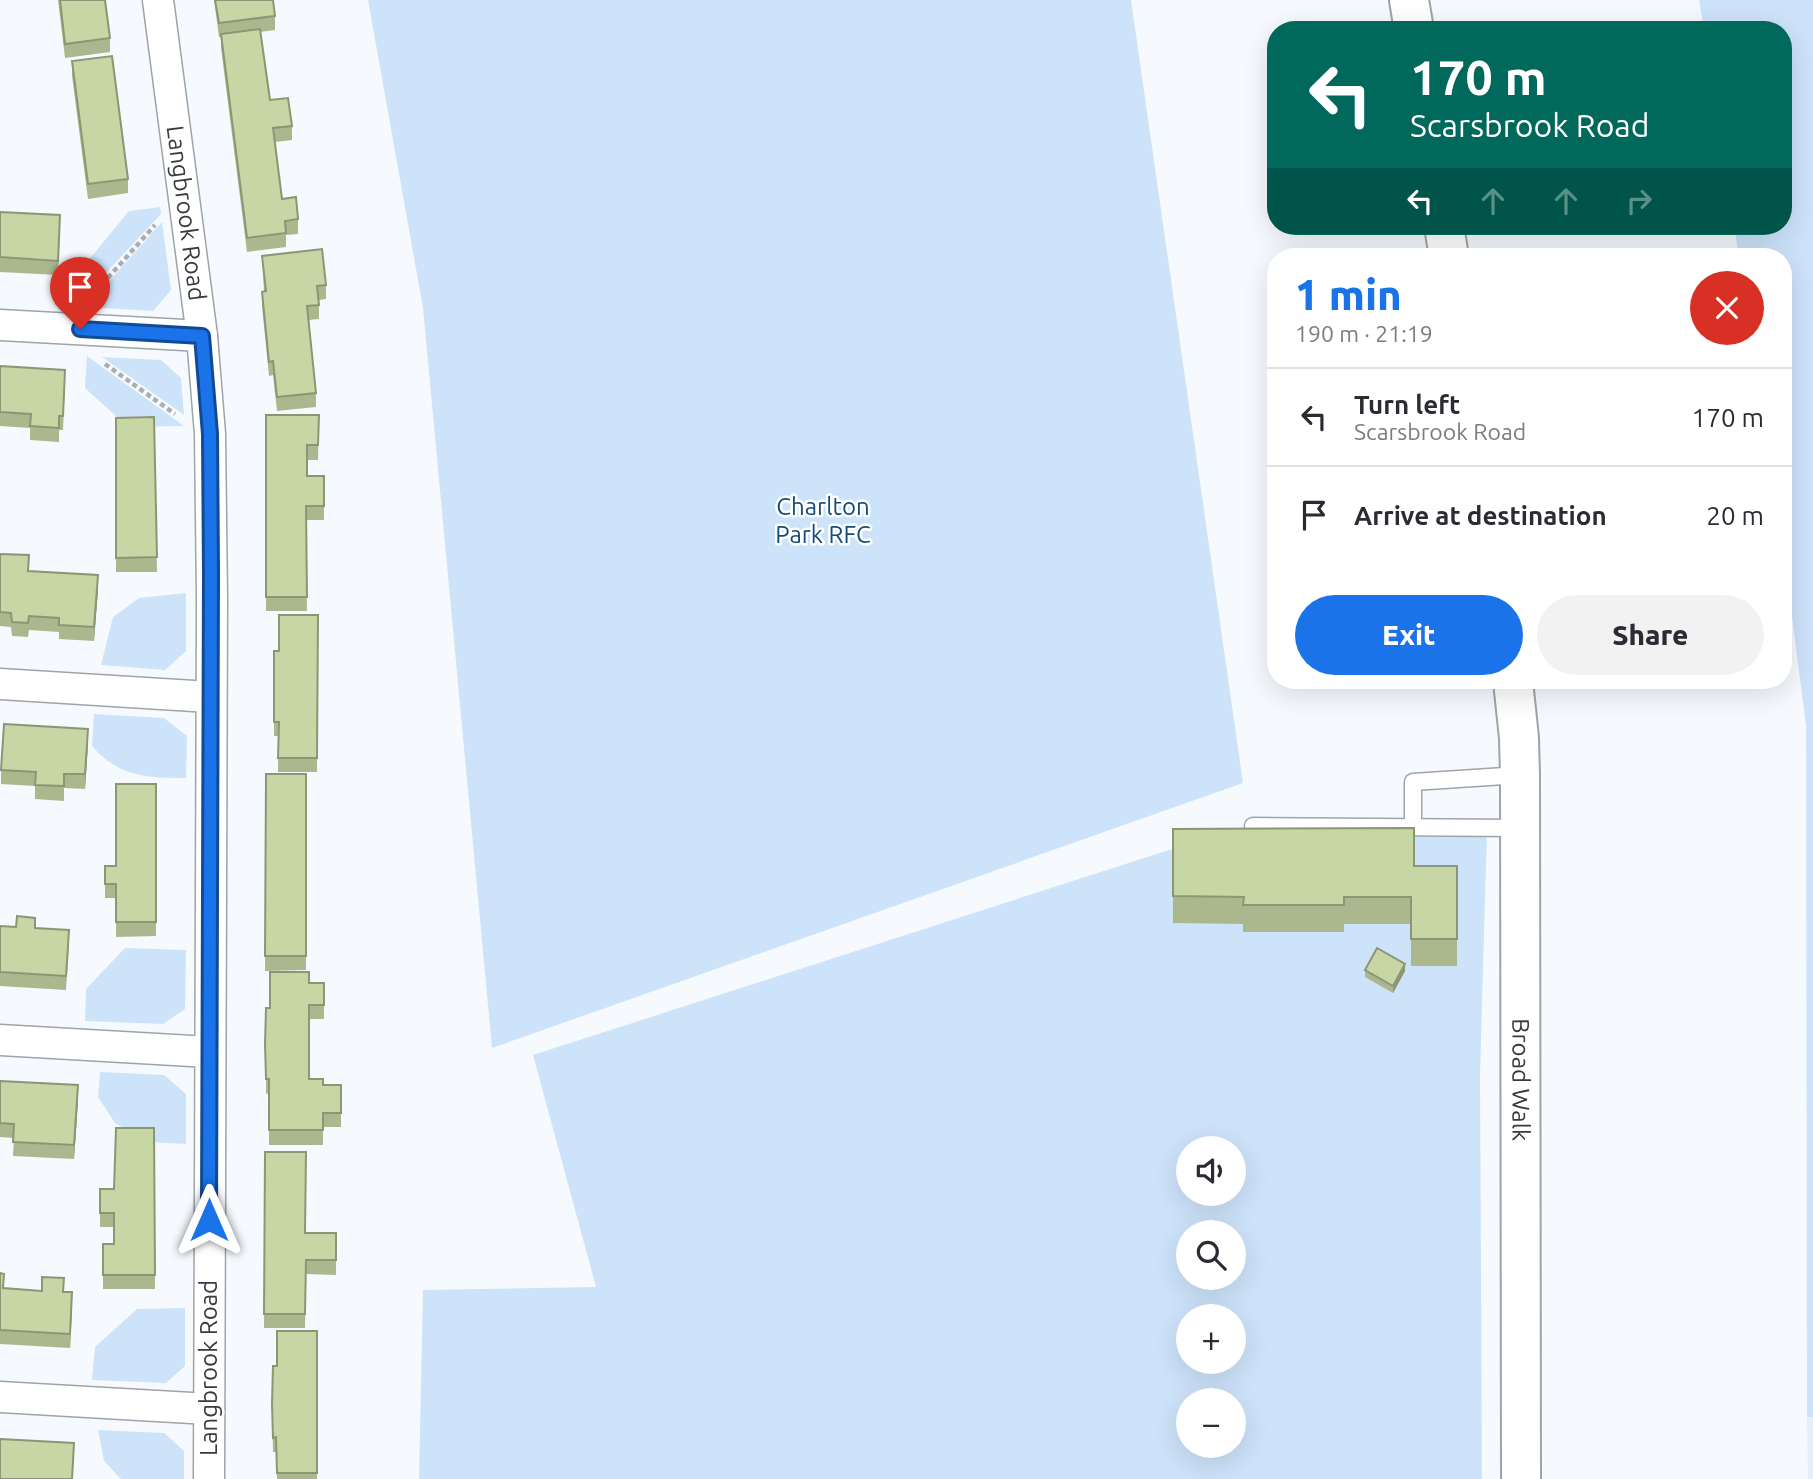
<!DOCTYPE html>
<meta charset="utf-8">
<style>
:root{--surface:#fff;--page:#f2f2f3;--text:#2b2b33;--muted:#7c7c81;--line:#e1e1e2;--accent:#1a73e8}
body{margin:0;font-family:Ubuntu,sans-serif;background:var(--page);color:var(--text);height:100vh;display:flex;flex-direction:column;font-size:26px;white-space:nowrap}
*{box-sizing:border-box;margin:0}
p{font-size:23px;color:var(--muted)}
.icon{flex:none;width:38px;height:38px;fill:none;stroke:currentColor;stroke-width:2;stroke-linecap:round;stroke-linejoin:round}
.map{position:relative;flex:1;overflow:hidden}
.panel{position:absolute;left:1267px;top:248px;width:525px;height:441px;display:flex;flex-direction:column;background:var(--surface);border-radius:28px;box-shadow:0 7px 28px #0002}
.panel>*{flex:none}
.guide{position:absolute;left:1267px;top:21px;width:525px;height:214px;border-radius:28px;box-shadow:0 7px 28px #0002;background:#00695c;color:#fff;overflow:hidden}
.fabs{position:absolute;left:1176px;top:1136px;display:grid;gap:14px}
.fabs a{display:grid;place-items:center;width:70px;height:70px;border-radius:50%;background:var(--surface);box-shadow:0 7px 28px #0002;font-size:35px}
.pin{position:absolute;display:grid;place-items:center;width:60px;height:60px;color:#fff;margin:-72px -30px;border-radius:50% 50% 50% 0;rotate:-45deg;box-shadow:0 0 7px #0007}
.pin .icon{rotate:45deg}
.me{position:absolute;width:77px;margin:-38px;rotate:0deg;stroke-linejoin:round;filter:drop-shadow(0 0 5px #0008)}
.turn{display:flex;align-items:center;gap:24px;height:147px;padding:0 28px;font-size:32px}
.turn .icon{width:91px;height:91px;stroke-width:2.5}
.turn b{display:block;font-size:49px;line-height:60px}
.lanes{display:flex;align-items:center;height:66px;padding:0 28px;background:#0003;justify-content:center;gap:35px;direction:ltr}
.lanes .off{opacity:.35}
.round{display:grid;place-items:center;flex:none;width:74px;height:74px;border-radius:37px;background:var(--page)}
.headline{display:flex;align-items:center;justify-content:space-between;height:119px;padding:0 28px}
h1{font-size:42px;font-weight:800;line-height:52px;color:var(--accent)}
.cta{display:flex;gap:14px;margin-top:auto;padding:14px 28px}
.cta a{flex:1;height:80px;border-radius:42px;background:var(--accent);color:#fff;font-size:28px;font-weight:800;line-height:80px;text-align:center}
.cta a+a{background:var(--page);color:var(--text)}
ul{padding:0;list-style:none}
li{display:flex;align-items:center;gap:21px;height:98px;padding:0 28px;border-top:2px solid var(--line)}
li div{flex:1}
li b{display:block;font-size:26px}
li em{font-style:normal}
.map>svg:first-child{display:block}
.built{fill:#e4eff9}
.green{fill:#cde3fa;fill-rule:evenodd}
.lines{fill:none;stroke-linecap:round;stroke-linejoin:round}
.lane-casing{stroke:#9da4aa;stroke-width:19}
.street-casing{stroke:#9da4aa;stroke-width:33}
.secondary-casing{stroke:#9da4aa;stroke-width:42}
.path{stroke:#abafb2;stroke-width:4.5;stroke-dasharray:5 3.5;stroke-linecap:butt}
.lane{stroke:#fff;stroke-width:16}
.street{stroke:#fff;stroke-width:30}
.secondary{stroke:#fff;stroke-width:38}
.wall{fill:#abb88e}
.shaded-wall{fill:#8b9674}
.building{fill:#c7d6a5;stroke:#8b9674;stroke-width:2}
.route-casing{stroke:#114b97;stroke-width:18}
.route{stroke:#1a73e8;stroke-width:12}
.labels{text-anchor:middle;stroke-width:5;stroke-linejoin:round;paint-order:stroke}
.street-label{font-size:24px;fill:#383a3d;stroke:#fff}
.park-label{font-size:24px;fill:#134c7b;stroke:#fff}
</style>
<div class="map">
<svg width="1813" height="1479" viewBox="0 0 1813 1479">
<rect width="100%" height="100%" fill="#f6fafe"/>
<polygon class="built" points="1807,1417 1813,1417 1813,1479 1808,1479"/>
<g class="green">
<polygon points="368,0 1131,0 1243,783 492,1048 423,308"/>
<polygon points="1699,0 1813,0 1813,1417 1807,1417 1806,726 1783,546 1783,257 1739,257 1734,226 1783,226 1783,30 1704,30"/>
<polygon points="160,207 161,214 75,306 78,273 129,211"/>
<polygon points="162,222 171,290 153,311 86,307"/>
<polygon points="87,356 184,426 128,427 85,388"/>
<polygon points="102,357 161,360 181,378 184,415"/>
<polygon points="186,593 186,651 165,670 101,665 113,617 139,598"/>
<path d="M94,714l70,4 23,18 -1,42c-39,0 -67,-1 -94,-32z"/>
<path d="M1487,831l-7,243 2,405h-1063l4,-189 173,-3 -63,-232 636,-205zM1188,1148h46v46h-46zM1188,1232h46v46h-46zM1188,1316h46v46h-46zM1188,1400h46v46h-46z"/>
<polygon points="125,948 186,950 185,1009 163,1024 85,1021 86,989"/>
<polygon points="100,1072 164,1075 186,1094 186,1144 149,1142 115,1123 98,1097"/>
<polygon points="185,1308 185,1366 166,1383 92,1380 95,1347 137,1309"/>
<polygon points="98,1430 164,1433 184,1451 184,1479 121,1479 104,1461"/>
</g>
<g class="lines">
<g class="lane-casing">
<g id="lane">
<polyline points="1253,826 1520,828"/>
<polyline points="1413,827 1413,782 1520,775"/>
</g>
</g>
<g class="street-casing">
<g id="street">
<path id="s1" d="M158,0l44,336 8,98 2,165 -3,880"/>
<polyline points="0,325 202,336"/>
<polyline points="0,684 210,697"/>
<polyline points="0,1040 209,1052"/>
<polyline points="0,1397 209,1409"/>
</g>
</g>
<g class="secondary-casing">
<g id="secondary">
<polyline points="1409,0 1414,30"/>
<polyline points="1444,226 1449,257"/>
<path id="s2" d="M1513,681l6,57 1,37 1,704"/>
</g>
</g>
<g class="path">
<polyline points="91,297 155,225"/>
<polyline points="105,364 175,414"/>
</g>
<use href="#lane" class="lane"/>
<use href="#street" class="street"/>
<use href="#secondary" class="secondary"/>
</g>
<g class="wall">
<polygon points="58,0 105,0 110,38 110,52 65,58"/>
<polygon points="214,0 273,0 275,16 275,30 260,32 270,100 292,126 292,140 275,142 282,199 298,219 298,234 286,235 286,247 247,252 221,48 221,37 219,37"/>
<polygon points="72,61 128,179 128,193 88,199 72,76"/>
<polygon points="0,212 60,229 58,275 0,272"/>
<polygon points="262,256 326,285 326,299 319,300 319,319 309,320 316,393 316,407 277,411 273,375 269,376 262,306 262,292 264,291"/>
<polygon points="0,366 65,385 63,430 59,430 59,442 30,440 30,428 0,426"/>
<polygon points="266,415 319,415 318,460 307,460 307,476 324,476 324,520 306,520 307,611 266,611"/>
<polygon points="154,417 157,572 116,572 116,418"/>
<polygon points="0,550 0,554 29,571 98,589 94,641 59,639 59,632 29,630 28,637 12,636 11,627 0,626"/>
<polygon points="318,615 317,772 278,772 278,736 274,736 274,651 279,651"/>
<polygon points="88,744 85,789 64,788 64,801 35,799 35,786 1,784 1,770"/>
<polygon points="266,774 306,774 306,970 265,971"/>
<polygon points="156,784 156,936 116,937 116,898 105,898 105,884 116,866"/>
<polygon points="1173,829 1414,866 1457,866 1457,966 1411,966 1411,924 1344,924 1344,932 1243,932 1243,924 1173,923"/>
<polygon points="35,928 69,945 66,990 0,986 0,936"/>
<polygon points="1365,970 1405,971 1393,993 1365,977"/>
<polygon points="309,983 324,983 324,1019 309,1019 309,1079 323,1085 341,1085 341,1127 323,1127 323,1145 269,1145 269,1093 266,1094 266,1008 270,1008"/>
<polygon points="0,1081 78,1100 74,1159 13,1156 14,1138 0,1137"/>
<polygon points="154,1128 155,1289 103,1289 103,1244 114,1244 114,1227 100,1227 100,1189 114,1189"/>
<polygon points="265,1152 305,1233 336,1233 336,1275 306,1274 305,1328 264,1328"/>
<polygon points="0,1273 4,1288 64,1292 72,1307 70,1348 0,1344"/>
<polygon points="317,1331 317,1479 277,1479 276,1452 273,1452 272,1403 277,1366"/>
</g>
<g class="shaded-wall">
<polygon points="98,575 98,589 94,641 94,627"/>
<polygon points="88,729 88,744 85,789 85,774"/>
<polygon points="1405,964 1405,971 1393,993 1393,986"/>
<polygon points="78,1085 78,1100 74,1159 74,1145"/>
<polygon points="72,1292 72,1307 70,1348 70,1334"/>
</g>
<g class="building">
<polygon points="60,0 105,0 110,38 65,44"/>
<polygon points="215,0 273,0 275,16 219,23"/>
<polygon points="260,29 270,100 288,98 292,126 273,128 282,199 296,197 298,219 285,221 286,233 247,238 221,34"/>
<polygon points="112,56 128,179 88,184 72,61"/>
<polygon points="0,212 60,215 58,261 0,257"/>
<polygon points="322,249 326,285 317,286 319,305 307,306 316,393 277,397 273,361 269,362 262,292 266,291 262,256"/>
<polygon points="0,366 65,370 63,416 59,416 59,428 30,426 31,414 0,412"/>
<polygon points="266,415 319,415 318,445 307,445 307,476 324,476 324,506 306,506 307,597 266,597"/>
<polygon points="154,417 157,557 116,558 116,418"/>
<polygon points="0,554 29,555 28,571 98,575 94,627 59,625 59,618 29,616 28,623 12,622 11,613 0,612"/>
<polygon points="279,615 318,615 317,758 278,758 279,722 274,722 274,651 279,651"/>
<polygon points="4,724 88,729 85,774 64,774 64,786 35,785 36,772 1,770"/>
<polygon points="266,774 306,774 306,956 265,956"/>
<polygon points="116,784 156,784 156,922 116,922 116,884 105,884 105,866 116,866"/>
<polygon points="1414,828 1414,866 1457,866 1457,939 1411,939 1411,897 1344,897 1344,905 1243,905 1244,897 1173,896 1173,829"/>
<polygon points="17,916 35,918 35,928 69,930 66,976 0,972 0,926 16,927"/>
<polygon points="1377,948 1405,964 1393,986 1365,970"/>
<polygon points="270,972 309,972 309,983 324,983 324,1005 309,1005 309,1079 323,1079 323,1085 341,1085 341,1113 323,1113 323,1130 269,1130 269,1079 266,1079 265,1044 266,1008 270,1008"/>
<polygon points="0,1081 78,1085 74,1145 13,1142 14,1124 0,1123"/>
<polygon points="116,1128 154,1128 155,1275 103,1275 103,1244 114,1244 114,1213 100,1213 100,1189 114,1189"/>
<polygon points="265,1152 306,1152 305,1233 336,1233 336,1260 306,1260 305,1314 264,1314"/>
<polygon points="0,1273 4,1274 3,1288 42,1291 42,1277 64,1278 63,1292 72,1292 70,1334 0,1330"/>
<polygon points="277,1331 317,1331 317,1473 277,1473 276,1437 273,1438 272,1403 273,1366 277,1366"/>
<polygon points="0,1439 74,1443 72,1479 0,1479"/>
</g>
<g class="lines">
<g class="route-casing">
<polyline id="route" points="80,329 202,336 210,434 211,572 209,1220"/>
</g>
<use href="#route" class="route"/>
</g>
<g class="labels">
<g class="street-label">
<text dy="8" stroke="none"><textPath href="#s1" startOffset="215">Langbrook Road</textPath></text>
<text dy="8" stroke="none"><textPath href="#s2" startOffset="399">Broad Walk</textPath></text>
<text transform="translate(209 1368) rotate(-90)" y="8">Langbrook Road</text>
</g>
<g class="park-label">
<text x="823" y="515">Charlton<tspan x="823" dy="28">Park RFC</tspan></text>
</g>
</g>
</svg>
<div class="fabs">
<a><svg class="icon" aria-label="sound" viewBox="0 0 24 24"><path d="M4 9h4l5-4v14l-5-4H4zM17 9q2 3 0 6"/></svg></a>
<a><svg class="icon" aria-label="search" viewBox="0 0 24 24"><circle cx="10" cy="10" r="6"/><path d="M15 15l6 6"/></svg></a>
<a>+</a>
<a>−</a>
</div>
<div class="pin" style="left:80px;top:329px;background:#d93025"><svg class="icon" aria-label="arrive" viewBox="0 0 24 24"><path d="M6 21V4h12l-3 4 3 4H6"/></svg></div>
<svg class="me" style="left:209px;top:1220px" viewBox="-20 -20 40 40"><path d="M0-17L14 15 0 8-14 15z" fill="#1a73e8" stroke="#fff" stroke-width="4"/></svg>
<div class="guide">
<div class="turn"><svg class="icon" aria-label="left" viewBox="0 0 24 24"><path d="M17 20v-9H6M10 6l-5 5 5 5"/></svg><div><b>170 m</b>Scarsbrook Road</div></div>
<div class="lanes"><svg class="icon" aria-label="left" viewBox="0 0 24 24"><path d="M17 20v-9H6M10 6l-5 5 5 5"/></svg><svg class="icon off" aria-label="ahead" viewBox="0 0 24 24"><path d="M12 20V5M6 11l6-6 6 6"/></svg><svg class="icon off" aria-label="ahead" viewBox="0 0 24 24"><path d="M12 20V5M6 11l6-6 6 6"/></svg><svg class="icon off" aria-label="right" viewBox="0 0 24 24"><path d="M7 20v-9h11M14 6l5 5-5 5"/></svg></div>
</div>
<section class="panel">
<div class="headline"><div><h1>1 min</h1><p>190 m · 21:19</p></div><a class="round" style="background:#d93025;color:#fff"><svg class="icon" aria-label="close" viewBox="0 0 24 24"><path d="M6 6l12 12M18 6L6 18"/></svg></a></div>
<ul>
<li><svg class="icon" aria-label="left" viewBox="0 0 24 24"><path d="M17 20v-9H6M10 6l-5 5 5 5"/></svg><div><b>Turn left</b><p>Scarsbrook Road</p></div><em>170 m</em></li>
<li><svg class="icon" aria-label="arrive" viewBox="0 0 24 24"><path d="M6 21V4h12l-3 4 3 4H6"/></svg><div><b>Arrive at destination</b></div><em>20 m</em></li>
</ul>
<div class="cta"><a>Exit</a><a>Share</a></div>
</section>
</div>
